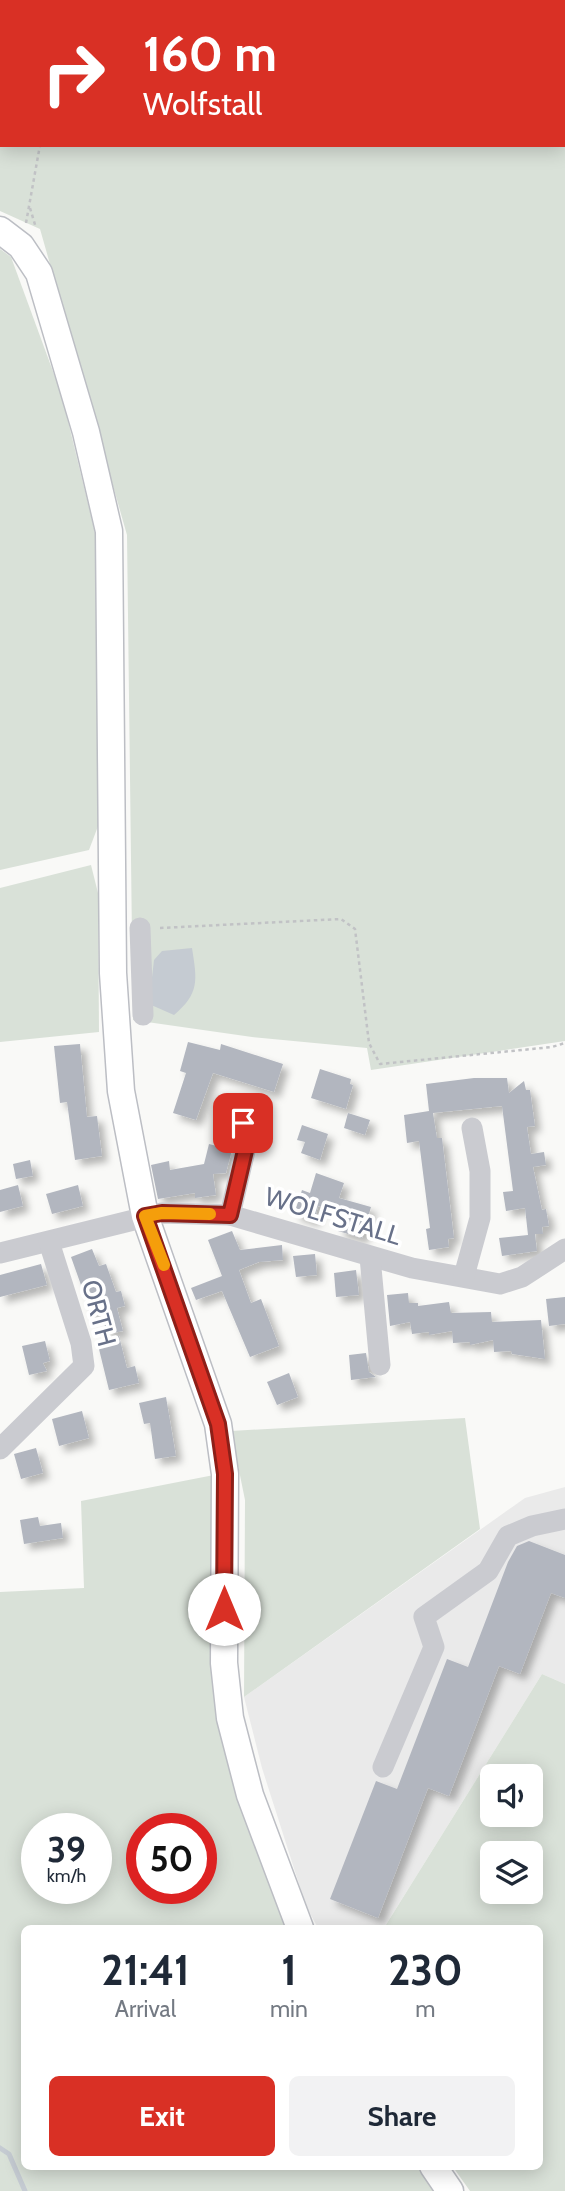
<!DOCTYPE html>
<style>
:root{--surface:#fff;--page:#f2f2f3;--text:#1f2937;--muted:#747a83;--accent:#d93025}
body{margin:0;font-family:Cabin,sans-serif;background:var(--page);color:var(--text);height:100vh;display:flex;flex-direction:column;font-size:26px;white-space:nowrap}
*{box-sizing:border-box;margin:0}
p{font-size:23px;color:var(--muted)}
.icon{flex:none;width:38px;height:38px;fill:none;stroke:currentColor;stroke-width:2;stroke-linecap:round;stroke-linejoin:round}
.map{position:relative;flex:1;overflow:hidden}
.details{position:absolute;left:21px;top:1925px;width:522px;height:245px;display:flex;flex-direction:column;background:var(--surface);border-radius:10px;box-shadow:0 4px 18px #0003}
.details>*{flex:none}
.top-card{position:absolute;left:0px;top:0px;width:565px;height:147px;box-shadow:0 4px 18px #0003;background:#d93025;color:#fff;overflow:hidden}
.tools{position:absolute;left:480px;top:1764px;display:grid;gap:14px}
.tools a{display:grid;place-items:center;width:63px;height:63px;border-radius:10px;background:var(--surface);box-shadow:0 4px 18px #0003;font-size:35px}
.speed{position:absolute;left:21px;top:1813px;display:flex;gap:14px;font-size:35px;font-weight:700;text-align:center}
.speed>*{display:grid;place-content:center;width:91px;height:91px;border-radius:50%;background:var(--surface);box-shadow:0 4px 18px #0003;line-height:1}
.speed small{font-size:18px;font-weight:400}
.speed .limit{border:10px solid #d22;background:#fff;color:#111}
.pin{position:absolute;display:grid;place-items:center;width:60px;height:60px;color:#fff;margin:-30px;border-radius:14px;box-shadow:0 4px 10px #0006}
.me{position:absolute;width:77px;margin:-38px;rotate:0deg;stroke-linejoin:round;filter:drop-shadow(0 0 5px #0008)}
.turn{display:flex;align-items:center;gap:24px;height:147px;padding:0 28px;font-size:32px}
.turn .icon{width:91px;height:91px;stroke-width:2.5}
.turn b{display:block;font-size:49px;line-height:60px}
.eta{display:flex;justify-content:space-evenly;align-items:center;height:119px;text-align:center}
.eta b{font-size:42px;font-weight:800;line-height:49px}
.primary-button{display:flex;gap:14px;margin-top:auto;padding:14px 28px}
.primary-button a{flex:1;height:80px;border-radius:10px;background:var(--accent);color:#fff;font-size:28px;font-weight:800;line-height:80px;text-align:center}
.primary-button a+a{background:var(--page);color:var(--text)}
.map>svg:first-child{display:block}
.built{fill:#eaeaea}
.green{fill:#d9e1d8;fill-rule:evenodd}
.water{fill:#c5cbd2}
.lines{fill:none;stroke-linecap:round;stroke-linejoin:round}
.stream{stroke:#c5cbd2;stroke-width:5}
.building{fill:#b2b6bf;filter:url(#shadow)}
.major-casing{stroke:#bcbec4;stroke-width:29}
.path{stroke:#c1c2c5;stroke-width:2.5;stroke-dasharray:3.5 3.5;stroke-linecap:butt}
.minor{stroke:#cacbd0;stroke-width:21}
.major{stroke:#fff;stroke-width:26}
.route-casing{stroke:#8d1f18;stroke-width:18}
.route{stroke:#d93025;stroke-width:12}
.slow{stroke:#f59e0b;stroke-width:12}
.labels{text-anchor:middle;stroke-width:7;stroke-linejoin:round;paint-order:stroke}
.street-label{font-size:26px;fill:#687189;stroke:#fff}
</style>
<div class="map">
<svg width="565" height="2191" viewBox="0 0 565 2191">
<defs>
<filter id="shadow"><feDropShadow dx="6" dy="6" stdDeviation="3.5" flood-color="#0004"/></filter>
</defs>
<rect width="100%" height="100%" fill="#f9f9f7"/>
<polygon class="built" points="565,1487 565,1684 542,1674 384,1928 318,1928 306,1906 262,1768 244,1697 525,1498"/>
<g class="green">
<polygon points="0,0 443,0 2,2 2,145 564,145 565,103 565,1041 371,1070 367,1048 252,1037 133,1020 127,535 40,229 0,211"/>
<polygon points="0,249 11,257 62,396 97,541 100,821 89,850 0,870"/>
<polygon points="91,865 98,893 99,1032 0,1042 0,888"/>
<polygon points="465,1418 480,1529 244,1697 245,1500 231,1431"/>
<path d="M214,1475l5,246 68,207h-263v238l394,1 17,24h-435v-599l84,-4 -3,-87zM37,1829h59v59h-59zM142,1829h59v59h-59z"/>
<path d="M542,1674l23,10v507h-95l-17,-24 86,-1v-238h-155zM492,1776h38v39h-38zM492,1853h38v39h-38z"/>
</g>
<path class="water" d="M192,948c5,32 8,45 -18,67l-25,-11 5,-44 8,-9z"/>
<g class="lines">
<polyline class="stream" points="0,2148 9,2154 25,2191"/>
</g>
<g class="building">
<polygon points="188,1042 220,1050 221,1044 283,1064 274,1092 213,1073 196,1120 173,1113 186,1073 180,1071"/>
<polygon points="80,1044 87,1117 97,1116 102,1156 75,1160 67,1102 60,1103 54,1046"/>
<polygon points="320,1069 351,1079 350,1084 353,1085 346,1109 311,1098"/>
<polygon points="474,1078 507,1078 509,1093 524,1081 526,1090 530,1090 535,1126 527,1127 531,1154 544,1152 546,1165 533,1167 542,1210 546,1209 549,1226 542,1227 543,1234 535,1234 537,1251 502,1256 499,1238 528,1235 525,1208 506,1211 503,1192 513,1191 502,1106 433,1113 437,1138 442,1138 454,1238 448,1239 449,1247 429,1250 426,1229 430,1228 419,1141 407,1143 404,1115 429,1111 426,1084"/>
<polygon points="348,1113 370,1120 365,1135 344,1128"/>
<polygon points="302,1125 328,1134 320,1160 301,1153 305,1142 297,1140"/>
<polygon points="209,1144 232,1150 226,1173 213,1174 216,1195 195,1198 195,1193 158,1199 151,1165 169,1161 170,1170 204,1164"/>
<polygon points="30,1160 33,1176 16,1179 13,1164"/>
<polygon points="316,1173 344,1183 339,1198 371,1207 362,1238 338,1231 343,1213 318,1206 314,1221 294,1214 302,1190 310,1193"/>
<polygon points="18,1185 23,1206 0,1212 0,1190"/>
<polygon points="78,1185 83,1206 52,1214 46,1194"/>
<polygon points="232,1231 240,1250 282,1245 283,1260 259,1262 239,1270 251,1303 261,1299 279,1346 250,1357 222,1291 196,1300 191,1288 222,1276 208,1240"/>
<polygon points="92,1249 99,1266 106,1264 116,1292 121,1291 125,1306 117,1308 123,1331 107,1334 101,1312 90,1315 83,1291 92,1284 81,1285 71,1257"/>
<polygon points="315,1254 317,1275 296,1277 293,1256"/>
<polygon points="41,1264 47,1285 0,1297 0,1275"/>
<polygon points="356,1270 359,1295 336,1297 334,1273"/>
<polygon points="408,1293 409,1303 418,1303 418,1306 449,1302 451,1313 491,1312 492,1322 541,1320 545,1359 512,1354 511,1351 494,1352 493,1340 470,1345 470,1342 453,1343 452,1331 429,1335 429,1332 412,1334 410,1322 390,1326 387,1295"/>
<polygon points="565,1297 565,1324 549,1326 546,1299"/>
<polygon points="119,1336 127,1368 135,1366 139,1383 109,1390 97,1341"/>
<polygon points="45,1341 50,1361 43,1363 47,1371 29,1375 22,1346"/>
<polygon points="366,1353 369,1372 376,1377 351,1380 349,1355"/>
<polygon points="289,1373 298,1397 277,1405 267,1382"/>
<polygon points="166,1397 176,1456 155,1459 150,1423 144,1424 139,1403"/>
<polygon points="82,1411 89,1438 59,1446 52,1419"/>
<polygon points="36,1448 43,1473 21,1479 14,1454"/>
<polygon points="38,1517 40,1526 61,1523 63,1538 24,1544 20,1520"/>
<polygon points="529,1541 565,1555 565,1598 551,1593 520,1674 499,1666 449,1796 428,1788 378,1918 330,1899 376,1781 397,1789 447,1659 468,1667 508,1562 517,1546"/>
</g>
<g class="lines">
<g class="major-casing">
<g id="major">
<polyline points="0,230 21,246 39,273 86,432 109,531 113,973 121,1091 145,1216 218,1424 225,1474 224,1663 230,1718 250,1795 300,1928"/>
<polyline points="433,2166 450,2191"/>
</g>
</g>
<g class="path">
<polyline points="70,2 70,0"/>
<polyline points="30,208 36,228"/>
<polyline points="26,223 40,145"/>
<polyline points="160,928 341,919 355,929 369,1043 380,1064 552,1047 565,1043"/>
</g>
<g class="minor">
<polyline points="140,928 143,1015"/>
<polyline points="230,1215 247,1142 243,1123 247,1106"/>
<polyline points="0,1253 162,1213 230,1215 412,1268 500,1284 522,1277 565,1249"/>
<polyline points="370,1257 380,1365"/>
<polyline points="464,1276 480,1218 480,1171 472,1128"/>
<polyline points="0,1449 84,1366 81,1343 49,1242"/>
<polyline points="383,1767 434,1647 424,1617 488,1571 508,1536 532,1526 565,1519"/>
</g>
<use href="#major" class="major"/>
</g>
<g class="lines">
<g class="route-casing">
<polyline id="route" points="224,1609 225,1474 218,1424 145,1216 162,1213 230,1215 247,1142 243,1123"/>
</g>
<use href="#route" class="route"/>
<polyline class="slow" points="164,1265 145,1216 162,1213 210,1214"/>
</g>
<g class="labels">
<g class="street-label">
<text transform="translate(333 1216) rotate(17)" y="9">WOLFSTALL</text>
<text transform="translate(99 1313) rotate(75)" y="9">ORTH</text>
</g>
</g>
</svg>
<div class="tools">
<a><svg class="icon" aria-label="sound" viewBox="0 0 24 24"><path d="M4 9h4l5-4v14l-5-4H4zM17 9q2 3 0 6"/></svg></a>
<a><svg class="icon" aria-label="layers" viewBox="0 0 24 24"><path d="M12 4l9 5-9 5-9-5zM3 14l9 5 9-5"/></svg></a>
</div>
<div class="speed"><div>39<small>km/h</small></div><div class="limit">50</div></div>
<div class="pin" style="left:243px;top:1123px;background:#d93025"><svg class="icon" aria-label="arrive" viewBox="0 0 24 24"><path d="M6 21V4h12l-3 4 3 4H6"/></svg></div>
<svg class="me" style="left:224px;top:1609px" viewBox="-20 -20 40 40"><circle r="19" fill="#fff"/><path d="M0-13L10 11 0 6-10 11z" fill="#d93025"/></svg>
<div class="top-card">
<div class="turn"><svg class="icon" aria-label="right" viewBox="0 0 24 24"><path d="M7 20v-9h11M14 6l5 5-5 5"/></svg><div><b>160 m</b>Wolfstall</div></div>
</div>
<section class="details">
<div class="eta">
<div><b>21:41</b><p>Arrival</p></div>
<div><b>1</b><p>min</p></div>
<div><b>230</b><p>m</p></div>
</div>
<div class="primary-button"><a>Exit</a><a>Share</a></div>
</section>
</div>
